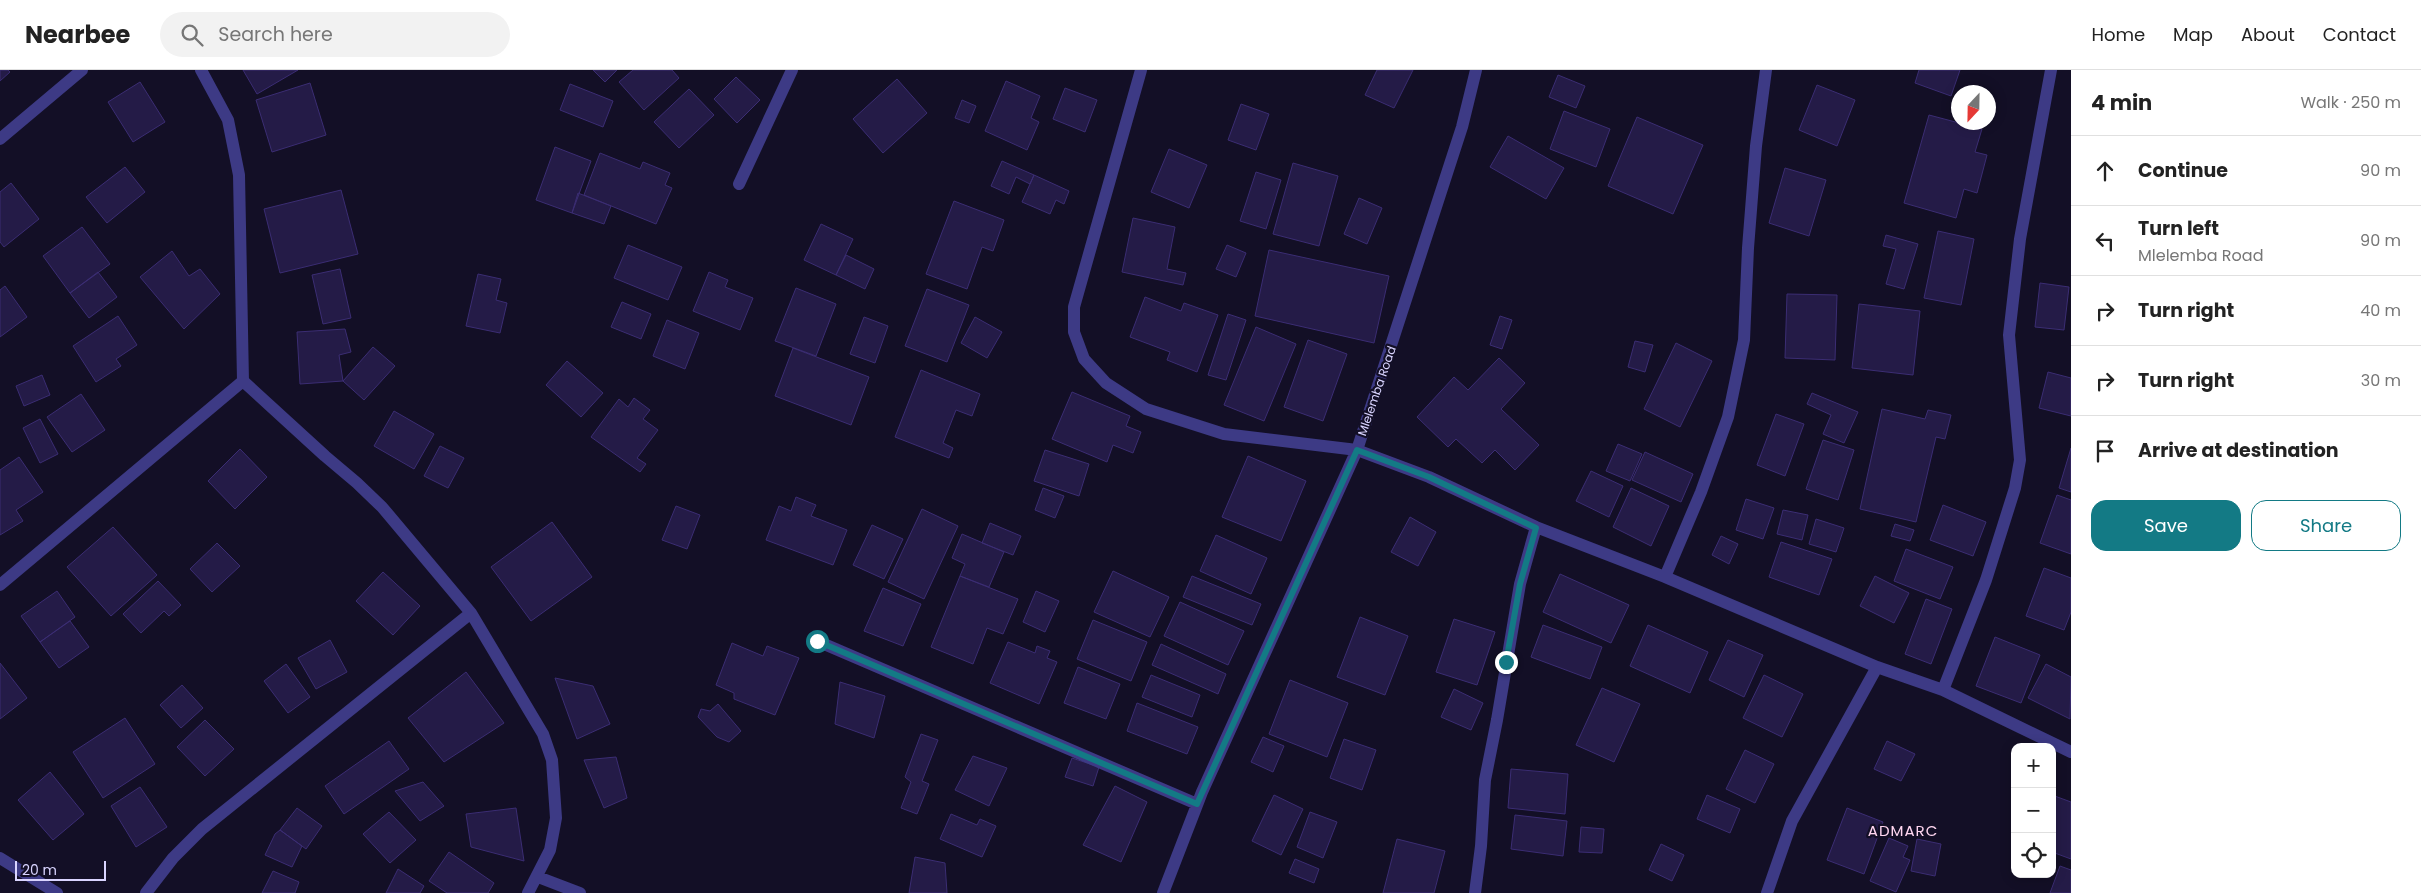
<!DOCTYPE html>
<html lang="en">
<head>
<meta charset="utf-8">
<style>
	:root { --surface:#fff; --page:#f2f2f2; --text:#222; --muted:#767676; --line:#e0e0e0; --accent:#137a85 }
	body { margin:0; font-family:Poppins,sans-serif; background:var(--page); color:var(--text) }
	.controls { position:absolute; right:15px; bottom:15px; display:grid; overflow:hidden; border-radius:10px; box-shadow:0 2px 12px #0003 }
	.controls button { width:45px; height:45px; display:grid; place-items:center; padding:0; border:0; border-bottom:1px solid var(--line); background:var(--surface); color:var(--text); font:25px sans-serif }
	.compass { position:absolute; left:1951px; top:15px; width:45px; height:45px; border-radius:50%; background:var(--surface); box-shadow:0 2px 12px #0003; rotate:202deg }
	.scale { position:absolute; left:15px; bottom:12px; width:91px; box-sizing:border-box; padding-left:5px; border:2px solid #d9d4ff; border-top:0; font-size:14px; line-height:18px; white-space:nowrap; color:#d9d4ff; -webkit-text-stroke:4px #130f26; paint-order:stroke }
	.stop { position:absolute; width:15px; height:15px; margin:-11px; border:4px solid #137a85; border-radius:50%; background:#fff }
	.stop.end { background:#137a85; border-color:#fff; box-shadow:0 1px 5px #0008 }
	.list { margin:0; padding:0; list-style:none }
	h2 { display:flex; justify-content:space-between; align-items:center; height:65px; margin:0; padding:0 20px; font-size:21px }
	h2 small { font-size:16px; font-weight:400; color:var(--muted) }
	.list li { display:grid; grid-template-columns:32px 1fr auto; gap:15px; align-items:center; box-sizing:border-box; height:70px; padding:0 20px; border-top:1px solid var(--line) }
	.list b { display:block; font-size:19px; white-space:nowrap }
	.list p { margin:0; font-size:16px; white-space:nowrap; color:var(--muted) }
	.list em { font-size:16px; font-style:normal; color:var(--muted) }
	.actions { display:flex; gap:10px; padding:15px 20px }
	.actions a { flex:1; padding:11px 0; border:1px solid var(--accent); border-radius:15px; text-align:center; font-size:18px; color:var(--accent) }
	.actions .main { background:var(--accent); color:#fff }
	.icon { flex:none; width:28px; height:28px; fill:none; stroke:currentColor; stroke-width:2; stroke-linecap:round; stroke-linejoin:round }
	.map { position:relative; flex:none; width:2071px; height:823px; overflow:hidden }
	header { display:flex; align-items:center; gap:30px; box-sizing:border-box; height:70px; padding:0 25px; background:var(--surface); border-bottom:1px solid var(--line) }
	header strong { font-size:24px }
	nav { display:flex; gap:28px; margin-inline-start:auto; font-size:18px }
	.search { width:350px; height:45px; background:var(--page); display:flex; align-items:center; gap:12px; box-sizing:border-box; padding:0 18px; border-radius:28px; color:var(--muted); font-size:19px }
	main { display:flex }
	aside { flex:1; background:var(--surface) }
	.map>svg:first-child { display:block }
</style>
</head>
<body>
<header>
<strong>Nearbee</strong>
<div class="search"><svg class="icon" aria-label="search" viewBox="0 0 24 24"><circle cx="10" cy="10" r="6"/><path d="M15 15l6 6"/></svg>Search here</div>
<nav><a>Home</a><a>Map</a><a>About</a><a>Contact</a></nav>
</header>
<main>
<div class="map">
<svg width="2071" height="823" viewBox="0 0 2071 823">
	<rect width="100%" height="100%" fill="#130f26"/>
	<!-- building -->
	<path fill="#241b47" stroke="#3b2d73" d="M 0,0 L 8,0 L 10,2 L 0,11 Z
		M 243,0 L 298,0 L 257,24 Z
		M 593,0 L 617,0 L 605,12 Z
		M 633,0 L 672,0 L 679,8 L 644,40 L 619,12 Z
		M 1377,0 L 1413,0 L 1394,38 L 1365,25 Z
		M 1919,0 L 1960,0 L 1951,26 L 1915,13 Z
		M 1558,5 L 1585,16 L 1576,38 L 1549,27 Z
		M 736,7 L 760,30 L 737,53 L 714,29 Z
		M 897,9 L 927,43 L 883,83 L 853,49 Z
		M 1006,11 L 1040,26 L 1031,48 L 1039,52 L 1027,80 L 985,61 Z
		M 140,12 L 165,52 L 133,72 L 108,32 Z
		M 310,13 L 326,65 L 272,82 L 256,30 Z
		M 570,14 L 613,31 L 603,57 L 560,40 Z
		M 1817,15 L 1855,30 L 1837,76 L 1799,60 Z
		M 1065,18 L 1097,30 L 1085,62 L 1053,49 Z
		M 689,19 L 714,45 L 679,78 L 654,52 Z
		M 962,30 L 976,36 L 969,53 L 955,48 Z
		M 1241,34 L 1269,44 L 1256,80 L 1228,70 Z
		M 1564,41 L 1610,59 L 1596,97 L 1550,79 Z
		M 1929,45 L 1982,59 L 1975,82 L 1987,85 L 1977,123 L 1964,119 L 1956,148 L 1904,133 Z
		M 1637,47 L 1703,75 L 1673,144 L 1608,116 Z
		M 1508,66 L 1564,98 L 1546,129 L 1490,97 Z
		M 555,77 L 591,91 L 572,143 L 536,130 Z
		M 1169,79 L 1207,95 L 1189,138 L 1151,122 Z
		M 600,83 L 640,99 L 643,92 L 670,103 L 665,115 L 672,118 L 656,154 L 584,125 Z
		M 1002,91 L 1034,105 L 1030,114 L 1016,107 L 1009,124 L 991,116 Z
		M 1293,93 L 1338,106 L 1319,176 L 1273,164 Z
		M 125,97 L 145,122 L 107,153 L 86,127 Z
		M 1785,98 L 1826,110 L 1809,166 L 1769,153 Z
		M 1256,102 L 1281,110 L 1266,159 L 1240,151 Z
		M 1034,105 L 1069,121 L 1064,134 L 1056,130 L 1050,144 L 1022,132 Z
		M 11,113 L 39,149 L 4,177 L 0,172 L 0,122 Z
		M 341,120 L 358,184 L 280,203 L 264,139 Z
		M 578,123 L 611,136 L 604,154 L 572,143 Z
		M 1359,128 L 1382,138 L 1367,174 L 1344,164 Z
		M 954,131 L 1004,150 L 993,181 L 982,177 L 967,219 L 926,204 Z
		M 1133,148 L 1175,157 L 1167,199 L 1186,203 L 1183,215 L 1122,202 Z
		M 821,154 L 853,169 L 836,205 L 804,190 Z
		M 82,157 L 110,194 L 70,223 L 43,186 Z
		M 1938,161 L 1974,169 L 1961,235 L 1924,228 Z
		M 1886,165 L 1918,174 L 1904,219 L 1886,214 L 1896,179 L 1883,176 Z
		M 628,175 L 682,197 L 668,230 L 614,208 Z
		M 1227,175 L 1246,183 L 1236,207 L 1216,199 Z
		M 1269,180 L 1389,206 L 1374,273 L 1255,246 Z
		M 172,181 L 189,206 L 200,199 L 220,224 L 184,259 L 140,207 Z
		M 846,185 L 874,199 L 865,219 L 836,205 Z
		M 340,199 L 351,248 L 323,254 L 312,205 Z
		M 98,202 L 117,227 L 89,248 L 70,223 Z
		M 709,202 L 728,210 L 725,217 L 753,228 L 740,260 L 693,241 Z
		M 478,204 L 501,209 L 496,230 L 507,233 L 500,263 L 466,256 Z
		M 2040,213 L 2069,217 L 2064,260 L 2035,257 Z
		M 5,216 L 27,247 L 0,267 L 0,220 Z
		M 796,218 L 836,234 L 816,286 L 775,271 Z
		M 927,219 L 969,235 L 947,292 L 905,276 Z
		M 1787,224 L 1837,225 L 1835,290 L 1785,288 Z
		M 1145,227 L 1181,241 L 1184,233 L 1218,245 L 1197,302 L 1167,290 L 1170,282 L 1130,267 Z
		M 622,232 L 651,244 L 641,269 L 611,257 Z
		M 1859,234 L 1920,241 L 1913,305 L 1852,298 Z
		M 1228,244 L 1246,250 L 1226,310 L 1208,305 Z
		M 118,246 L 137,275 L 116,289 L 121,296 L 96,312 L 73,276 Z
		M 1500,246 L 1512,250 L 1502,279 L 1490,275 Z
		M 864,247 L 888,256 L 875,293 L 850,284 Z
		M 975,247 L 1002,262 L 987,288 L 961,273 Z
		M 667,250 L 699,263 L 685,299 L 653,286 Z
		M 1256,257 L 1296,274 L 1264,351 L 1224,335 Z
		M 345,259 L 351,282 L 339,285 L 343,311 L 300,314 L 297,262 Z
		M 1308,270 L 1347,284 L 1323,351 L 1284,337 Z
		M 1635,271 L 1653,275 L 1645,302 L 1628,297 Z
		M 1676,273 L 1712,291 L 1680,357 L 1644,339 Z
		M 373,277 L 395,296 L 364,330 L 343,311 Z
		M 793,278 L 869,307 L 851,355 L 775,326 Z
		M 1499,288 L 1525,313 L 1501,339 L 1539,375 L 1515,400 L 1495,380 L 1482,393 L 1456,369 L 1448,377 L 1417,347 L 1454,307 L 1468,320 Z
		M 567,291 L 603,323 L 581,347 L 546,315 Z
		M 921,300 L 980,324 L 972,346 L 956,340 L 943,373 L 953,378 L 949,388 L 895,367 Z
		M 2048,302 L 2071,308 L 2071,346 L 2039,338 Z
		M 42,305 L 50,325 L 24,336 L 16,316 Z
		M 1072,322 L 1130,346 L 1126,356 L 1141,362 L 1133,383 L 1113,375 L 1107,392 L 1052,369 Z
		M 1812,323 L 1858,342 L 1844,373 L 1823,364 L 1831,345 L 1807,334 Z
		M 81,324 L 105,360 L 72,382 L 47,347 Z
		M 634,328 L 650,340 L 643,349 L 658,360 L 637,388 L 646,394 L 640,402 L 591,367 L 619,329 L 628,337 Z
		M 1882,339 L 1925,349 L 1928,340 L 1951,345 L 1945,369 L 1936,367 L 1916,452 L 1860,439 Z
		M 394,341 L 434,364 L 414,399 L 374,376 Z
		M 1776,344 L 1804,354 L 1785,406 L 1757,395 Z
		M 40,349 L 58,384 L 40,393 L 23,358 Z
		M 1823,370 L 1854,380 L 1838,430 L 1806,419 Z
		M 1618,374 L 1642,384 L 1630,411 L 1606,401 Z
		M 440,376 L 464,388 L 448,418 L 424,406 Z
		M 2071,378 L 2071,422 L 2059,418 Z
		M 240,379 L 267,407 L 235,439 L 208,411 Z
		M 1045,380 L 1089,394 L 1079,426 L 1034,411 Z
		M 1645,382 L 1693,404 L 1681,432 L 1632,410 Z
		M 1248,386 L 1306,411 L 1281,471 L 1222,447 Z
		M 19,387 L 43,422 L 16,440 L 23,451 L 0,465 L 0,400 Z
		M 1591,401 L 1623,416 L 1609,447 L 1576,431 Z
		M 1043,418 L 1064,426 L 1055,448 L 1035,440 Z
		M 1631,418 L 1669,436 L 1651,476 L 1613,457 Z
		M 2057,425 L 2071,430 L 2071,484 L 2040,473 Z
		M 796,427 L 816,435 L 811,446 L 847,460 L 833,495 L 766,470 L 779,436 L 791,441 Z
		M 1746,429 L 1774,438 L 1763,469 L 1736,460 Z
		M 1943,435 L 1986,452 L 1973,486 L 1930,470 Z
		M 676,436 L 700,445 L 687,479 L 662,470 Z
		M 922,439 L 958,456 L 924,529 L 888,512 Z
		M 1783,440 L 1808,445 L 1802,470 L 1777,464 Z
		M 1410,447 L 1436,462 L 1418,496 L 1391,482 Z
		M 1816,449 L 1844,458 L 1836,482 L 1809,474 Z
		M 552,452 L 592,507 L 531,551 L 491,497 Z
		M 990,453 L 1021,466 L 1013,485 L 982,473 Z
		M 1895,454 L 1914,460 L 1910,471 L 1891,466 Z
		M 872,455 L 903,469 L 884,509 L 853,495 Z
		M 113,457 L 157,505 L 111,546 L 67,497 Z
		M 962,464 L 1004,482 L 989,517 L 960,506 L 965,494 L 952,488 Z
		M 1216,465 L 1267,488 L 1251,524 L 1200,501 Z
		M 1721,466 L 1738,474 L 1729,494 L 1712,485 Z
		M 1781,472 L 1832,489 L 1819,525 L 1769,507 Z
		M 217,473 L 240,496 L 212,522 L 190,499 Z
		M 1906,479 L 1953,497 L 1940,529 L 1894,511 Z
		M 2044,498 L 2071,508 L 2071,542 L 2064,560 L 2026,546 Z
		M 1113,501 L 1169,527 L 1150,567 L 1094,542 Z
		M 383,502 L 420,536 L 393,565 L 356,531 Z
		M 1560,504 L 1629,535 L 1611,573 L 1543,542 Z
		M 960,506 L 1018,529 L 1003,564 L 987,558 L 973,594 L 931,577 Z
		M 1192,506 L 1261,534 L 1252,555 L 1183,527 Z
		M 1875,506 L 1909,523 L 1894,553 L 1860,536 Z
		M 158,511 L 181,535 L 169,546 L 164,541 L 141,563 L 123,544 Z
		M 883,518 L 921,534 L 903,576 L 864,561 Z
		M 57,521 L 75,547 L 40,572 L 21,546 Z
		M 1036,521 L 1059,531 L 1045,562 L 1023,552 Z
		M 1926,529 L 1952,539 L 1931,594 L 1905,584 Z
		M 1180,532 L 1244,561 L 1228,595 L 1164,566 Z
		M 1360,547 L 1408,566 L 1385,625 L 1337,607 Z
		M 1454,549 L 1495,562 L 1477,615 L 1436,602 Z
		M 1093,550 L 1147,572 L 1131,611 L 1077,589 Z
		M 70,551 L 89,577 L 59,598 L 40,572 Z
		M 1543,555 L 1602,577 L 1590,609 L 1531,587 Z
		M 1648,555 L 1708,582 L 1690,623 L 1630,596 Z
		M 1995,567 L 2040,585 L 2021,633 L 1976,616 Z
		M 330,570 L 347,602 L 316,619 L 298,588 Z
		M 1728,570 L 1763,585 L 1744,627 L 1709,610 Z
		M 1008,572 L 1035,583 L 1037,576 L 1050,581 L 1047,588 L 1057,592 L 1039,634 L 990,613 Z
		M 732,573 L 763,586 L 767,576 L 799,588 L 775,645 L 734,629 L 734,623 L 716,615 Z
		M 1161,574 L 1226,604 L 1218,624 L 1152,595 Z
		M 0,593 L 27,628 L 0,649 Z
		M 286,594 L 310,627 L 288,643 L 264,611 Z
		M 2046,594 L 2071,607 L 2070,649 L 2028,628 Z
		M 1078,597 L 1120,614 L 1106,649 L 1064,633 Z
		M 466,602 L 504,653 L 444,692 L 408,648 Z
		M 1151,605 L 1200,625 L 1192,647 L 1142,627 Z
		M 1764,605 L 1803,624 L 1782,667 L 1743,648 Z
		M 555,608 L 593,616 L 610,654 L 577,669 Z
		M 1290,610 L 1348,633 L 1327,687 L 1269,664 Z
		M 840,612 L 885,626 L 874,668 L 835,654 Z
		M 182,615 L 203,638 L 181,658 L 160,635 Z
		M 1602,618 L 1640,634 L 1614,692 L 1576,675 Z
		M 1454,619 L 1483,633 L 1471,660 L 1441,647 Z
		M 1137,633 L 1198,657 L 1187,684 L 1127,661 Z
		M 718,634 L 741,661 L 729,672 L 717,667 L 698,647 L 701,639 L 710,641 Z
		M 125,648 L 155,694 L 103,728 L 73,682 Z
		M 205,650 L 234,679 L 205,706 L 177,677 Z
		M 921,664 L 938,670 L 922,711 L 929,714 L 917,744 L 901,738 L 911,712 L 905,707 Z
		M 1263,667 L 1284,676 L 1273,702 L 1251,692 Z
		M 1344,669 L 1376,680 L 1362,720 L 1330,708 Z
		M 389,671 L 409,699 L 344,744 L 325,716 Z
		M 1887,671 L 1915,684 L 1901,711 L 1874,699 Z
		M 1745,680 L 1774,694 L 1755,733 L 1726,719 Z
		M 973,686 L 1007,698 L 989,736 L 955,720 Z
		M 616,687 L 627,728 L 604,738 L 584,690 Z
		M 1072,688 L 1099,697 L 1093,716 L 1065,707 Z
		M 1511,699 L 1568,704 L 1565,744 L 1508,738 Z
		M 50,702 L 84,744 L 53,770 L 18,730 Z
		M 423,712 L 444,736 L 420,751 L 395,721 Z
		M 1115,716 L 1147,732 L 1121,792 L 1083,775 Z
		M 140,717 L 167,757 L 136,777 L 111,736 Z
		M 1274,725 L 1303,739 L 1281,785 L 1252,771 Z
		M 1707,725 L 1740,739 L 1730,763 L 1697,749 Z
		M 2052,725 L 2071,732 L 2071,789 L 2052,782 Z
		M 297,738 L 322,756 L 306,779 L 280,760 Z
		M 516,738 L 524,791 L 471,777 L 466,744 Z
		M 1847,738 L 1883,752 L 1864,804 L 1827,790 Z
		M 389,742 L 416,770 L 390,793 L 363,764 Z
		M 1310,742 L 1337,752 L 1323,788 L 1297,777 Z
		M 951,744 L 977,755 L 980,749 L 996,756 L 982,787 L 940,769 Z
		M 1515,745 L 1567,751 L 1563,786 L 1511,779 Z
		M 1581,757 L 1604,759 L 1602,783 L 1579,782 Z
		M 280,760 L 302,776 L 292,797 L 265,785 L 275,764 Z
		M 1889,768 L 1908,776 L 1903,787 L 1910,790 L 1896,822 L 1870,811 Z
		M 1397,769 L 1445,781 L 1434,823 L 1383,823 Z
		M 1917,769 L 1941,774 L 1935,806 L 1911,801 Z
		M 1661,774 L 1684,785 L 1672,811 L 1649,800 Z
		M 449,782 L 494,813 L 488,823 L 447,823 L 429,811 Z
		M 915,787 L 945,793 L 947,823 L 909,823 Z
		M 1295,789 L 1319,799 L 1314,813 L 1289,803 Z
		M 2060,796 L 2071,800 L 2071,823 L 2050,823 Z
		M 398,799 L 424,816 L 420,823 L 386,823 Z
		M 273,801 L 299,812 L 295,823 L 262,823 Z"/>
	<g fill="none" stroke-linecap="round" stroke-linejoin="round">
		<!-- minor -->
		<path stroke="#3d3a85" stroke-width="12" d="M 201,0 L 228,50 L 239,105 L 243,311 L 325,386 L 357,413 L 382,437 L 471,543 L 543,664 L 552,690 L 556,748 L 550,780 L 528,823
			M 1141,0 L 1074,237 L 1074,262 L 1084,289 L 1106,313 L 1146,339 L 1224,364 L 1357,380 L 1429,407 L 1536,457 L 1665,507 L 1877,597 L 1943,620 L 2071,682
			M 0,69 L 82,0
			M 739,114 L 792,0
			M 1665,507 L 1701,422 L 1728,347 L 1744,270 L 1748,178 L 1756,76 L 1766,0
			M 0,515 L 243,311
			M 817,571 L 1197,734
			M 1943,620 L 1986,510 L 2015,418 L 2020,390 L 2009,265 L 2020,169 L 2051,0
			M 0,788 L 57,823
			M 538,807 L 580,823
			M 146,823 L 173,788 L 202,759 L 471,543
			M 1163,823 L 1202,722 L 1357,380 L 1462,57 L 1476,0
			M 1475,823 L 1481,776 L 1485,710 L 1497,650 L 1520,514 L 1536,457
			M 1767,823 L 1792,751 L 1877,597"/>
	</g>
	<g fill="none" stroke-linecap="round" stroke-linejoin="round">
		<!-- route -->
		<path stroke="#137a85" stroke-width="6" d="M 817,571 L 1197,734 L 1357,380 L 1429,407 L 1536,458 L 1520,514 L 1506,592"/>
	</g>
	<g text-anchor="middle" stroke-width="4.5" stroke-linejoin="round" paint-order="stroke">
		<!-- street labels -->
		<g font-size="12" fill="#d9d4ff" stroke="#130f26">
			<text transform="translate(1377 321) rotate(-71)" y="4">Mlelemba Road</text>
		</g>
		<!-- quarter labels -->
		<g font-size="15" letter-spacing="1" fill="#ffd6f0" stroke="#130f26">
			<text x="1903" y="766">ADMARC</text>
		</g>
	</g>
</svg>
<div class="controls">
<button>+</button>
<button>−</button>
<button><svg class="icon" aria-label="locate" viewBox="0 0 24 24"><circle cx="12" cy="12" r="6"/><path d="M12 2v4M12 18v4M2 12h4M18 12h4"/></svg></button>
</div>
<svg class="compass" viewBox="-18 -18 36 36"><path d="M0-13l5 13h-10z" fill="#e53935"/><path d="M0 13l5-13h-10z" fill="#767676"/></svg>
<div class="scale">20 m</div>
<div class="stop" style="left:817px;top:571px"></div>
<div class="stop end" style="left:1506px;top:592px"></div>
</div>
<aside>
<h2>4 min<small>Walk · 250 m</small></h2>
<ul class="list">
<li><svg class="icon" aria-label="ahead" viewBox="0 0 24 24"><path d="M12 20V5M6 11l6-6 6 6"/></svg><div><b>Continue</b></div><em>90 m</em></li>
<li><svg class="icon" aria-label="left" viewBox="0 0 24 24"><path d="M17 20v-9H6M10 6l-5 5 5 5"/></svg><div><b>Turn left</b><p>Mlelemba Road</p></div><em>90 m</em></li>
<li><svg class="icon" aria-label="right" viewBox="0 0 24 24"><path d="M7 20v-9h11M14 6l5 5-5 5"/></svg><div><b>Turn right</b></div><em>40 m</em></li>
<li><svg class="icon" aria-label="right" viewBox="0 0 24 24"><path d="M7 20v-9h11M14 6l5 5-5 5"/></svg><div><b>Turn right</b></div><em>30 m</em></li>
<li><svg class="icon" aria-label="arrive" viewBox="0 0 24 24"><path d="M6 21V4h12l-3 4 3 4H6"/></svg><div><b>Arrive at destination</b></div></li>
</ul>
<div class="actions"><a class="main">Save</a><a>Share</a></div>
</aside>
</main>
</body>
</html>
